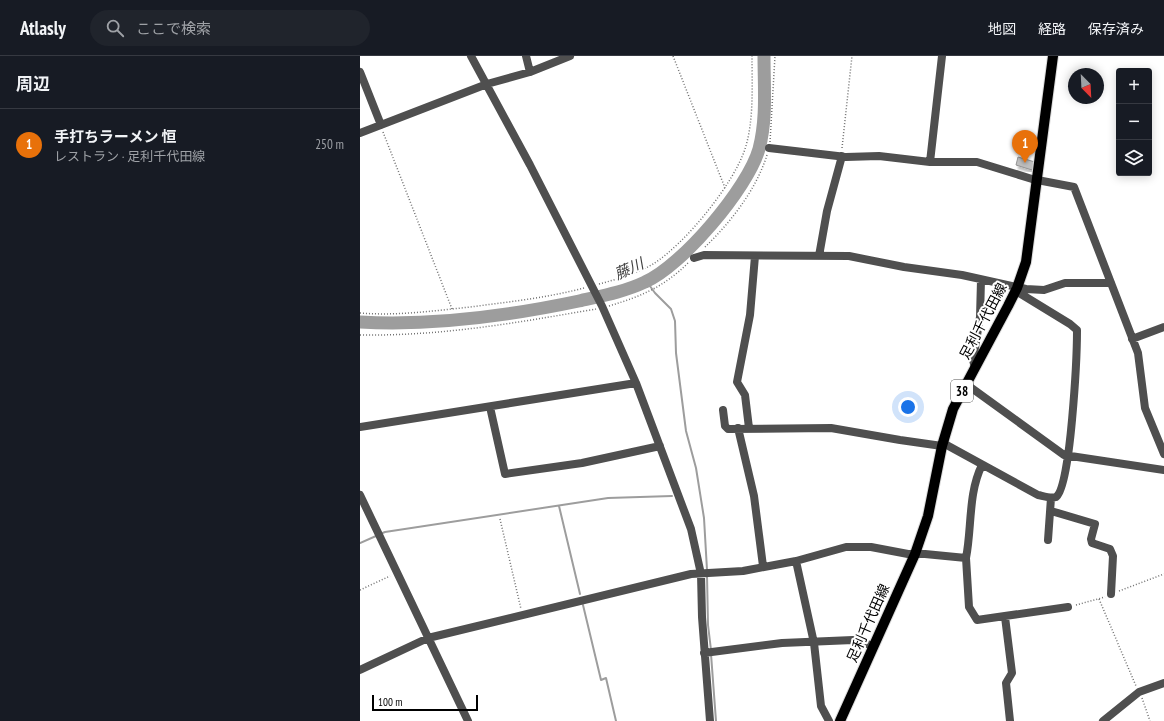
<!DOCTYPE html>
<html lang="ja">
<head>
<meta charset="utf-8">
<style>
	:root { --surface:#171b24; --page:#20242c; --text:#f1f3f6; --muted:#9ea1a6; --line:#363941; --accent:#8c9099 }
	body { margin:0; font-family:"PT Sans Narrow","Noto Sans JP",sans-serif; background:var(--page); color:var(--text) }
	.controls { position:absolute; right:12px; top:12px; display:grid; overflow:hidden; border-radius:4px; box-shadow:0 2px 10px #0003 }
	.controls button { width:36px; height:36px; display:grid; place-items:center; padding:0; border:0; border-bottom:1px solid var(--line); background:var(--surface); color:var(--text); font:20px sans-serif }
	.compass { position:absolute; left:708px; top:12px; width:36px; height:36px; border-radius:50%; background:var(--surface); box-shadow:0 2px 10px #0003; rotate:156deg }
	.scale { position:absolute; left:12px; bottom:10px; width:106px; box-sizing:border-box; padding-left:4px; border:2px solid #000; border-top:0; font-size:11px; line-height:14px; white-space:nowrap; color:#000; -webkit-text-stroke:3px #fff; paint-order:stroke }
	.you { position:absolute; left:548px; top:351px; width:14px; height:14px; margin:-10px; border:3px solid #fff; border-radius:50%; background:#1a73e8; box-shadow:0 0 0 6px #1a73e833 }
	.badge { display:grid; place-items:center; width:26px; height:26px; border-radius:50%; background:var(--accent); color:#fff; font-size:13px; font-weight:700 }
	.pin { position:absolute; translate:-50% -33px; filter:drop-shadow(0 1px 2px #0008) }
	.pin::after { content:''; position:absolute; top:21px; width:14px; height:12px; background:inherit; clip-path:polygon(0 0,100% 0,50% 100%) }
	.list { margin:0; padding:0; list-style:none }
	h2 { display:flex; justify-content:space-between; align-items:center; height:52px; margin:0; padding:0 16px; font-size:17px }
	h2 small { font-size:13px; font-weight:400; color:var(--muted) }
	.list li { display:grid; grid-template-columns:26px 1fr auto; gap:12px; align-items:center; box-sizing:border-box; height:72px; padding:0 16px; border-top:1px solid var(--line) }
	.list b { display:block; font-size:15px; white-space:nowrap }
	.list p { margin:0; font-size:13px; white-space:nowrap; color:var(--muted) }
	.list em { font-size:13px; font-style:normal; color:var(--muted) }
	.icon { flex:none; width:22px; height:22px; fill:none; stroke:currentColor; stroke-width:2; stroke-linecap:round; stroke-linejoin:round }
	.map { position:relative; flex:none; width:804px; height:665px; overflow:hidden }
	header { display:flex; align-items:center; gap:24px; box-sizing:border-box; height:56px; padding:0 20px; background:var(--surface); border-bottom:1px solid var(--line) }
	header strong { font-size:19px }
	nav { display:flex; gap:22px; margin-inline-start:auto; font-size:14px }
	.search { width:280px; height:36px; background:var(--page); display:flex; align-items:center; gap:10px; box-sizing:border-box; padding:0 14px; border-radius:22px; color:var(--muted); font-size:15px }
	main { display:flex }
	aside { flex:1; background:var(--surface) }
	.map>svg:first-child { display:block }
</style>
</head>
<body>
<header>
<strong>Atlasly</strong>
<div class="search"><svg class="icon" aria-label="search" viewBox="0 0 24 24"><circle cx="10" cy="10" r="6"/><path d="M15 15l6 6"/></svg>ここで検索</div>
<nav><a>地図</a><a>経路</a><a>保存済み</a></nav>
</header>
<main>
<aside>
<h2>周辺<small></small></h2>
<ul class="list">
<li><span class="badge" style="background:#e8710a">1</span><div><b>手打ちラーメン 恒</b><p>レストラン · 足利千代田線</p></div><em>250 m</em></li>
</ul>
</aside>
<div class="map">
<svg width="804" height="665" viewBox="0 0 804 665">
	<defs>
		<filter id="shadow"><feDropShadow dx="2" dy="3.5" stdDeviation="1" flood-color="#0004"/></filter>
	</defs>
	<rect width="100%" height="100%" fill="#fff"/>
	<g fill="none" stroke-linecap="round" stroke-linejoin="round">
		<!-- stream -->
		<path stroke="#9d9d9d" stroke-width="2" d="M 287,226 L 295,237 L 311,253 L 315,265 L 316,297 L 326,375 L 336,412 L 344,462 L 347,514
			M 199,450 L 220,538
			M 20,478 L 25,476 L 248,442 L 312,440
			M 0,487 L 16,480
			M 347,519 L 348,569 L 351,594
			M 223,549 L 241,624 L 246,622 L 256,665
			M 351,598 L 356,665"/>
		<!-- river -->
		<path stroke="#9d9d9d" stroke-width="13" d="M 0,266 C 72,270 148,260 219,245 C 241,240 264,236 285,226 C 322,210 388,132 399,93 C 407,63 404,31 404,0"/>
	</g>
	<!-- building -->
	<path fill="#bfbfbf" stroke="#939393" filter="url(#shadow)" d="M 658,101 L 675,106 L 672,114 L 656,109 Z"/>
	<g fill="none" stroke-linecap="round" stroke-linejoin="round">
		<!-- major casing -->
		<g stroke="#dbdbdb" stroke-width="12">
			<path id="major" d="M 480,665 L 555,498 L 568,460 L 582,390 L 593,353 L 648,250 L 657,232 L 666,206 L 693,0"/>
		</g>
		<!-- path -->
		<path stroke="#717171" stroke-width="1.5" stroke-dasharray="1 2" stroke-linecap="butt" d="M 313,0 L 365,132
			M 23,76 L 92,253
			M 410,86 L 415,0
			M 482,92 L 492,0
			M 345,191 C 371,166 396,134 407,99
			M 239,228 C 258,223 276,218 293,208 C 325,188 373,129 385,93 C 394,65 392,30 392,0
			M 249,250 C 282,240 304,231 329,206
			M 0,257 C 36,260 73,255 110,251 C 148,246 186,242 224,232
			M 0,279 C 83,280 155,267 236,253
			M 140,463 L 161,553
			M 0,534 L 30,520
			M 759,535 L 804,518
			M 739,543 L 776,630
			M 716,549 L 745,541
			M 782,642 L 790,665"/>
		<!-- minor -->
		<path stroke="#4f4f4f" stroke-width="8" d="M 111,0 L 170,109 L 242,250 L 276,327 L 331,473 L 341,518 L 342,561 L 350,665
			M 166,0 L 170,16
			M 0,16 L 21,69
			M 0,77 L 127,28 L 170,16 L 210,0
			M 409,92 L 486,101 L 519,100 L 570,106 L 617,106 L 672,123 L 714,131 L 778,297 L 785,352 L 804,398
			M 570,106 L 582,0
			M 459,200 L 467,155 L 482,100
			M 334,202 L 344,199 L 489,200 L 544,211 L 602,219 L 666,233 L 684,234 L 705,227 L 751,227
			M 772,283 L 804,271
			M 615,312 L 613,304 L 620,261 L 621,224
			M 606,328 L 704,399 L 804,414
			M 130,351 L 145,418 L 222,407 L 300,390
			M 363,354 L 365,370 L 368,373 L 471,372 L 540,384 L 582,390
			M 0,371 L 276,327
			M 378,372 L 394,440 L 403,510
			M 389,372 L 385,339 L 377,326 L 390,259 L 395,200
			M 583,387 L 678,439 C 683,440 691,443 696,441 C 711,432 717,297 717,274 L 710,268 L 656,235
			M 0,439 L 108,665
			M 691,455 L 735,468 L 731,483 L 732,487 L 750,493 L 753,500 L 751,538
			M 688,484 L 691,442
			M 606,502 C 612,472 608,437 622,409
			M 436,505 L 454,587 L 461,650 L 469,665
			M 645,561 L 652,617 L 646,627 L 650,665
			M 344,597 L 422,587 L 493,584 L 514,590
			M 0,614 L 68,582 L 331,518 L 383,515 L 436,505 L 486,491 L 511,491 L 548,498 L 565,498 L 606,502 L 609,551 L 617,564 L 708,551
			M 743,665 L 779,636 L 804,627"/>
		<!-- major -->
		<use href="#major" stroke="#000" stroke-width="10"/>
	</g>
	<g text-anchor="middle" stroke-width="4" stroke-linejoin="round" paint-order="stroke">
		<!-- shield labels -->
		<rect fill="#fff" stroke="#4c4c4c" stroke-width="1" x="591" y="324" width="22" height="22" rx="3"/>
		<g font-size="13" font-weight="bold" fill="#000">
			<text x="602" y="340">38</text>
		</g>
		<!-- street labels -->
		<g font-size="14" fill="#000" stroke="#fff">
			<text transform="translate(623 265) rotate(-62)" y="5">足利千代田線</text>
			<text transform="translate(508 567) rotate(-66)" y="5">足利千代田線</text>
		</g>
		<!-- water labels -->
		<g font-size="15" font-style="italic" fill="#3e3e3e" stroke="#fff">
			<text transform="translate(269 213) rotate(-24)" y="5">藤川</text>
		</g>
	</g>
</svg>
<div class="controls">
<button>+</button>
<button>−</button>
<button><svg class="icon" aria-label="layers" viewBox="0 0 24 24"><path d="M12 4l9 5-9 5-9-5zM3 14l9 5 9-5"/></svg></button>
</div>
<svg class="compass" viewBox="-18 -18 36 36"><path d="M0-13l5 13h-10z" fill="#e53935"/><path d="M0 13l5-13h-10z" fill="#9ea1a6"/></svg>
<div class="scale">100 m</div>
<div class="you"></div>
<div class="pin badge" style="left:665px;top:107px;background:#e8710a">1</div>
</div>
</main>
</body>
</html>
